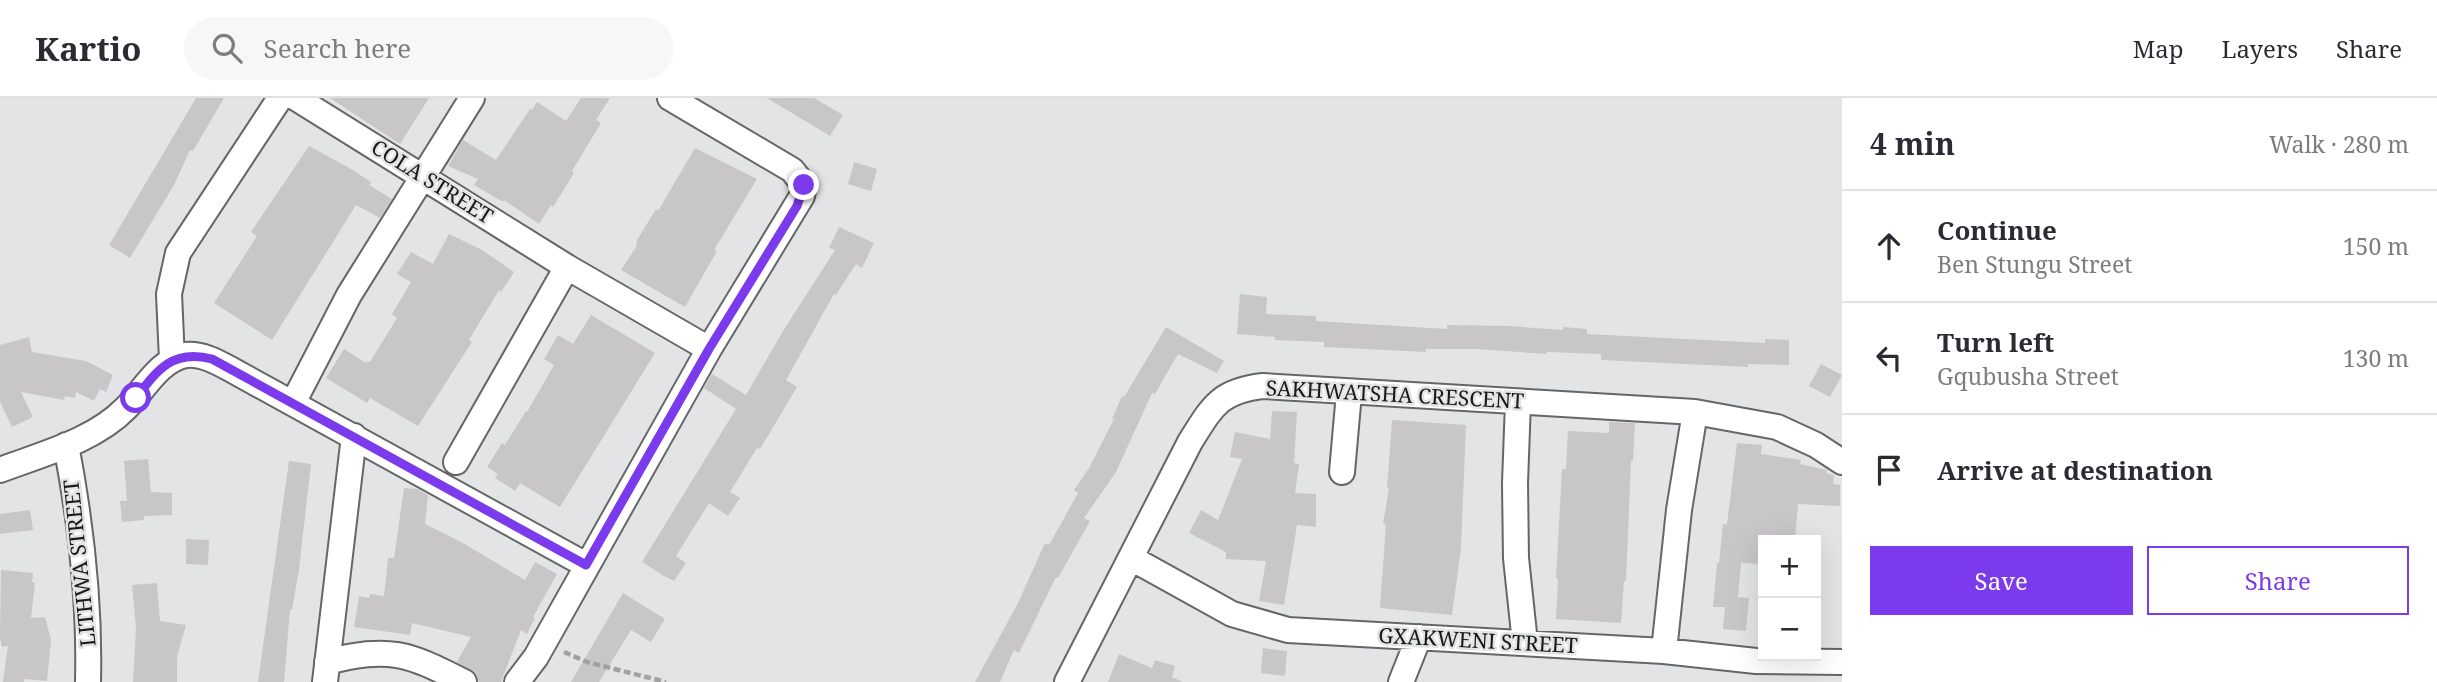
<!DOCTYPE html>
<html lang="en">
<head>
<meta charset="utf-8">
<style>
	:root { --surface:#fff; --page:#f7f7f7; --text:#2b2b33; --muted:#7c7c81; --line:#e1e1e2; --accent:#7c3aed }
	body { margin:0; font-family:"Noto Serif",serif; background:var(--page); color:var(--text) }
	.controls { position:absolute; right:21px; bottom:21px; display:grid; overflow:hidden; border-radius:0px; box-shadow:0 7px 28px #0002 }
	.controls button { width:63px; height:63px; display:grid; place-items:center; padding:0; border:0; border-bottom:2px solid var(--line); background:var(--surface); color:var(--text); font:35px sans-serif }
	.stop { position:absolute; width:21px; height:21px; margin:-16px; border:5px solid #7c3aed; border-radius:50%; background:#fff }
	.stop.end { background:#7c3aed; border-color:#fff; box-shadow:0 2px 7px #0008 }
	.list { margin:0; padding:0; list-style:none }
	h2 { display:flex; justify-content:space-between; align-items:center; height:91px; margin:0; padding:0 28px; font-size:30px }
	h2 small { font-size:23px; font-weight:400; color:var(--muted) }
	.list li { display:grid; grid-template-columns:46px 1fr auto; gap:21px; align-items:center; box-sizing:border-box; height:112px; padding:0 28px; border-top:2px solid var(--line) }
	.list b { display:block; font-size:26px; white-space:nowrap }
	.list p { margin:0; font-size:23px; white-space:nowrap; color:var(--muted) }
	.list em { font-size:23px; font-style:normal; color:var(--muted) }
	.actions { display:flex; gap:14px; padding:21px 28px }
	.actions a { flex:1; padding:16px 0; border:2px solid var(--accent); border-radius:0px; text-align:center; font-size:24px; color:var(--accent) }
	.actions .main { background:var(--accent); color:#fff }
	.icon { flex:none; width:38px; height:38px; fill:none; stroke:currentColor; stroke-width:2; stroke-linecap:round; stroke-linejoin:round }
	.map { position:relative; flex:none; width:1842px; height:584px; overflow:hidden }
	header { display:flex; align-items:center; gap:42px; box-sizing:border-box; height:98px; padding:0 35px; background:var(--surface); border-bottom:2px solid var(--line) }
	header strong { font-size:33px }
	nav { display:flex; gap:38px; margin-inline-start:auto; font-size:24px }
	.search { width:490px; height:63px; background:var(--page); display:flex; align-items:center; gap:18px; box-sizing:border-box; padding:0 24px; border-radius:38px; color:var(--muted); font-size:26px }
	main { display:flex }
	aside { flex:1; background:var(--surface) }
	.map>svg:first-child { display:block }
</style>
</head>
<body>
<header>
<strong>Kartio</strong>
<div class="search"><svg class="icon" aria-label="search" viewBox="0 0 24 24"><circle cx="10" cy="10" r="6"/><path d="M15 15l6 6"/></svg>Search here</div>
<nav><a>Map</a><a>Layers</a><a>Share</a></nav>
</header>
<main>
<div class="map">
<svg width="1842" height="584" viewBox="0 0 1842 584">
	<rect width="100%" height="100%" fill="#e3e4e6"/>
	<!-- building -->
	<path fill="#c8c6c8" d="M 196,0 L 224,0 L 193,53 L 190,52 L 174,87 L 130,160 L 109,147 Z
		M 330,0 L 429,0 L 400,46 Z
		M 581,0 L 610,0 L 596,22 L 601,25 L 572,73 L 574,75 L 553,109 L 551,107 L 539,126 L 504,102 L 503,104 L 474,87 L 478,81 L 448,68 L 463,42 L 496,62 L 530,11 L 532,12 L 537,4 L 566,23 Z
		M 767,0 L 814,0 L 843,17 L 830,38 Z
		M 309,48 L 351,71 L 371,84 L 369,87 L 392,101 L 380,120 L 356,107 L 272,242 L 214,205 L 257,138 L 251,134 Z
		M 695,50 L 757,81 L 714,152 L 717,153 L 685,209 L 621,172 L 636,149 L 637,142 L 656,111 L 658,113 Z
		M 854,64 L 877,71 L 871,93 L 848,86 Z
		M 839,129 L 874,145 L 862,170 L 856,166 L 836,197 L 834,196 L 786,282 L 797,289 L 760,351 L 757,350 L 730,394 L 740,400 L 728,418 L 709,405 L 676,458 L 686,465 L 674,483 L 664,478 L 642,464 L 736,311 L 704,290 L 712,276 L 746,297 L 783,233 L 835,152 L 829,150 Z
		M 449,136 L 482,152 L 514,174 L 501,194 L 499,192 L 469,242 L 472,244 L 418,328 L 370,300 L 367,305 L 326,280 L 344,251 L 366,265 L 367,263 L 370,264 L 397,220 L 392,216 L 411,184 L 397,176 L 411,154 L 433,166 Z
		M 1240,196 L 1267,199 L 1266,216 L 1316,218 L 1316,223 L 1447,231 L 1447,227 L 1508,228 L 1563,232 L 1563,229 L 1587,231 L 1587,236 L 1765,245 L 1765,241 L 1789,242 L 1789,267 L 1748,266 L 1748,269 L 1601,262 L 1601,256 L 1547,254 L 1546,256 L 1476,251 L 1426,251 L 1426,254 L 1324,249 L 1324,244 L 1275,242 L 1275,239 L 1237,236 Z
		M 591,217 L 655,255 L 560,409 L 520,385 L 515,393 L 495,380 L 498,376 L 487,369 L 502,345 L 505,347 L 526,313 L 527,314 L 554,267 L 544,261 L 558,237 L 573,246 Z
		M 1166,229 L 1224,263 L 1217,275 L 1178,256 L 1155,296 L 1152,295 L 1116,374 L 1084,420 L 1090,423 L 1058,480 L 1056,479 L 1019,555 L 1014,552 L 1000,584 L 975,584 L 1018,505 L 1045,445 L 1049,447 L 1078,395 L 1074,392 L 1089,370 L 1114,321 L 1112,321 L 1122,298 L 1124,299 Z
		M 29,239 L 32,254 L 86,263 L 113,277 L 106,294 L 100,291 L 94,303 L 76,294 L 75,300 L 65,298 L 64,302 L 21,294 L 33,319 L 12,329 L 0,304 L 0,247 Z
		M 1821,266 L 1842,277 L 1830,299 L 1809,288 Z
		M 1272,313 L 1297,314 L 1294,365 L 1299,366 L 1295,395 L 1316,396 L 1316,429 L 1297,427 L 1284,507 L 1259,503 L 1266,463 L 1226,461 L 1226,454 L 1189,435 L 1201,412 L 1218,422 L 1242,361 L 1230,359 L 1235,334 L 1270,341 Z
		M 1392,322 L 1466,327 L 1461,450 L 1452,517 L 1380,510 L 1386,427 L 1383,426 L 1389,390 L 1387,390 Z
		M 1609,324 L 1635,325 L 1633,363 L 1631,363 L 1626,483 L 1624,483 L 1621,525 L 1556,521 L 1558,481 L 1556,480 L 1562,371 L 1566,371 L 1568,333 L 1609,335 Z
		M 1737,345 L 1762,347 L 1761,356 L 1801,362 L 1800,366 L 1827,372 L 1826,375 L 1834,377 L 1833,386 L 1840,387 L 1840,408 L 1798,406 L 1795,441 L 1772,440 L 1771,442 L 1760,442 L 1760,466 L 1741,465 L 1738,499 L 1749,500 L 1746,533 L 1723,531 L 1725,509 L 1713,509 L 1717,465 L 1719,465 L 1723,426 L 1727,426 Z
		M 148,361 L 151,394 L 172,395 L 172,417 L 144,418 L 144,422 L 122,424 L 120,403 L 127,403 L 124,363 Z
		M 289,363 L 311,366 L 299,471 L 292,512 L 290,511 L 284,584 L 258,584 Z
		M 404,390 L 417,391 L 428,397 L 425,426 L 461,444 L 525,482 L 535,464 L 557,476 L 533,519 L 535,520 L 527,536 L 521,532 L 501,584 L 479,584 L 476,575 L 457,564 L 471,539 L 412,525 L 410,537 L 354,529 L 359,498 L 369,500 L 370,496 L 384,498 L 388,460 L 394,460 Z
		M 30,412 L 33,432 L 0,436 L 0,416 Z
		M 186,441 L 209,442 L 208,467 L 186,466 Z
		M 1,472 L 33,475 L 32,484 L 35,485 L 31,520 L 45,519 L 51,542 L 47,583 L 24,581 L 24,584 L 3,584 L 8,548 L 2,549 L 0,539 Z
		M 157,485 L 160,523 L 186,527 L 177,559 L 177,584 L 133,584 L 136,530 L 132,487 Z
		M 623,495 L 665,521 L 651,544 L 631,532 L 599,584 L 571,584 Z
		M 1263,550 L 1287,553 L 1285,578 L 1261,575 Z
		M 1119,556 L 1152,570 L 1155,562 L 1175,568 L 1172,579 L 1183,584 L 1108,584 Z"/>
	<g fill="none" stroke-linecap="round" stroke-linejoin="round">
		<!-- minor casing -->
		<g stroke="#656667" stroke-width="28">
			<path id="minor" d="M 296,0 L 567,169 L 709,251
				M 172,262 L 169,196 L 178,155 L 280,0
				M 1518,304 L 1515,385 L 1516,460 L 1525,545
				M 293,305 L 349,197 L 472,0
				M 66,347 C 81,425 90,504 88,584
				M 456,364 L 567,169
				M 0,372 C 42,356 94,343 126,310 C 144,292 159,262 186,257 C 202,255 219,265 232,272 L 586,467
				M 1342,374 L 1349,295
				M 1131,460 L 1232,516 L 1288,532 L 1664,553 L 1756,563 L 1842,564
				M 1664,553 L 1679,412 L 1695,314
				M 327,564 C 390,548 407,555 464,584
				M 325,584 L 354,338
				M 517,584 L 536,559 L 709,251 L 802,98 L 804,87 L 792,72 L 670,0
				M 1067,584 L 1190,344 C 1212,309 1219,293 1263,288 L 1695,314 L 1777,329 L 1816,347 L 1842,364
				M 1401,584 L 1419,539"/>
		</g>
		<!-- path -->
		<path stroke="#a0a1a2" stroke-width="4.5" stroke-dasharray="7 3.5" stroke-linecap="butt" d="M 564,554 L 587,564 L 666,584"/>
		<!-- minor -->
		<use href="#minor" stroke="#fff" stroke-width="24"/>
	</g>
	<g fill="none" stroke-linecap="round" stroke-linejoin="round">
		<!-- route -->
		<path stroke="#7c3aed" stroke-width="9" d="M 136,300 C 158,271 173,251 212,261 L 586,467 L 709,251 L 797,108 L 804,87"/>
	</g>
	<g text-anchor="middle" stroke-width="5" stroke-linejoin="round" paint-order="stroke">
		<!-- street labels -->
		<g font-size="21" fill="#181919" stroke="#e3e4e6">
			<text transform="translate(432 84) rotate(32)" y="7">COLA STREET</text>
			<text transform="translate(1395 297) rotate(3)" y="7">SAKHWATSHA CRESCENT</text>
			<text transform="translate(80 465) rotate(-96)" y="7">LITHWA STREET</text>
			<text transform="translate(1478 543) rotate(3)" y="7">GXAKWENI STREET</text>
		</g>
	</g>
</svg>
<div class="controls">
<button>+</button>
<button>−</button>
</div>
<div class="stop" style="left:136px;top:300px"></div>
<div class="stop end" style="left:804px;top:87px"></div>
</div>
<aside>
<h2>4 min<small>Walk · 280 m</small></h2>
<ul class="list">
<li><svg class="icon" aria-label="ahead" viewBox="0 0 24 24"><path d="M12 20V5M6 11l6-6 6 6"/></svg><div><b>Continue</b><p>Ben Stungu Street</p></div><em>150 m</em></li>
<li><svg class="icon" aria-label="left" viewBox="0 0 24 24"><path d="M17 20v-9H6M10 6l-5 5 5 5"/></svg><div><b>Turn left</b><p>Gqubusha Street</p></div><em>130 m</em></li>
<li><svg class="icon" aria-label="arrive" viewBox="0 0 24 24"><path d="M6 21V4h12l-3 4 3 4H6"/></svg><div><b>Arrive at destination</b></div></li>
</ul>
<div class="actions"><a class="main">Save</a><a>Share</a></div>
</aside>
</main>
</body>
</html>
